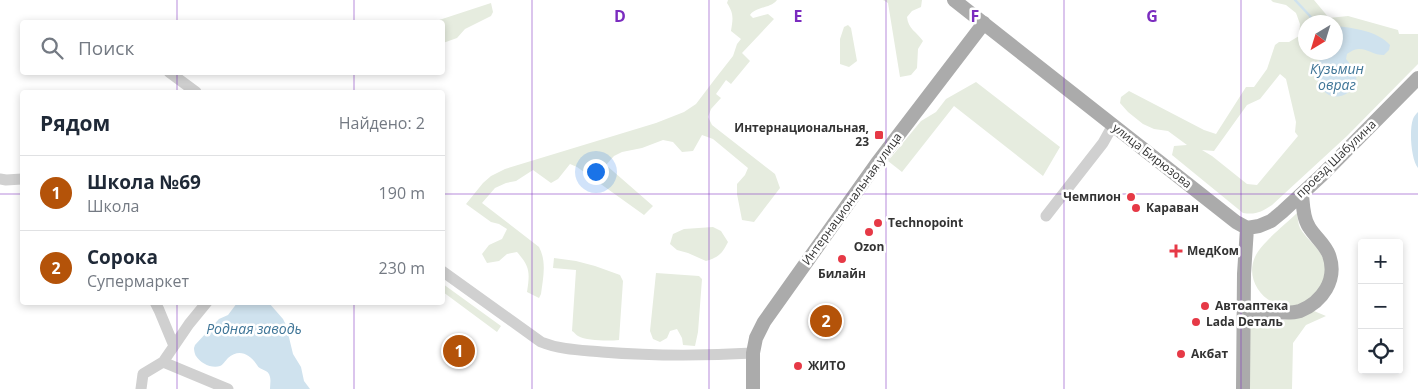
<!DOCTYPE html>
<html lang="ru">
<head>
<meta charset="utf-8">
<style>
	:root { --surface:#fff; --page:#f6f6f7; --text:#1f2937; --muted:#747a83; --line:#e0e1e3; --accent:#b45309 }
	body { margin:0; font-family:"Open Sans",sans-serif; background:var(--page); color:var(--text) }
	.controls { position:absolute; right:15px; bottom:15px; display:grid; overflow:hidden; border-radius:5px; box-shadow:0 2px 8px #0003 }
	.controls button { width:45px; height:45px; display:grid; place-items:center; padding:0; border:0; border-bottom:1px solid var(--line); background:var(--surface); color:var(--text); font:25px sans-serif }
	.compass { position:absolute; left:1298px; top:15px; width:45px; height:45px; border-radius:50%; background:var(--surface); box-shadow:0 2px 8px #0003; rotate:218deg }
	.you { position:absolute; left:595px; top:171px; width:18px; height:18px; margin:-12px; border:4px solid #fff; border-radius:50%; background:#1a73e8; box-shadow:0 0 0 8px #1a73e833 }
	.badge { display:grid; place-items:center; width:32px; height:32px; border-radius:50%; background:var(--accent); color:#fff; font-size:16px; font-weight:700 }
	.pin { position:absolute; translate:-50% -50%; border:2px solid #fff; box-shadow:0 1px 5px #0006 }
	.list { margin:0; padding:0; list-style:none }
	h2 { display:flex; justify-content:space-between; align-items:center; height:65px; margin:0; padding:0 20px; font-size:21px }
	h2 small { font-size:16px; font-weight:400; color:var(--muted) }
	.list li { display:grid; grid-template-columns:32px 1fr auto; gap:15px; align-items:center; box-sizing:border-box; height:75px; padding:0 20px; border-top:1px solid var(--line) }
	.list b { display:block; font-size:19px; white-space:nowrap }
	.list p { margin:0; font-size:16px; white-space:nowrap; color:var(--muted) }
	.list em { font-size:16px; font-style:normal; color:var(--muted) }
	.icon { flex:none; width:28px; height:28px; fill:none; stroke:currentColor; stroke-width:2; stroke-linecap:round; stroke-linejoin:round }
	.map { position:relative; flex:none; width:1418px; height:389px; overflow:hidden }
	.search { position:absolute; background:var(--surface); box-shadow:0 2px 8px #0003; left:20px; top:20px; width:425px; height:55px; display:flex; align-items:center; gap:12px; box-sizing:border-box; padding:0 18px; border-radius:5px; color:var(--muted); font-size:19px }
	.panel { position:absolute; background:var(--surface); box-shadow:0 2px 8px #0003; left:20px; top:90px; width:425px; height:215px; border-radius:5px }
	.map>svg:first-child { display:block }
</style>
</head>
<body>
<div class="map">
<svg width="1418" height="389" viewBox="0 0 1418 389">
	<rect width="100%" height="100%" fill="#fff"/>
	<!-- green -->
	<path fill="#e6ecdf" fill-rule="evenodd" d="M 728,0 L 777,0 C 770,9 756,6 750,15 L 753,18 L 768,14 L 774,19 L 742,53 L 750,61 L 731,84 L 726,80 L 716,94 L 721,98 L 711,109 L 708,117 L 712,125 L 775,174 L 780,188 L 754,222 L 742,220 L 737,194 L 737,184 L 745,175 L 748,168 L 713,139 L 702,135 L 693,151 L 682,152 L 673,142 L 663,140 L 642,148 L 622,152 L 614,156 L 606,165 L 653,206 L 644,215 L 577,167 L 570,164 L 558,179 L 551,183 L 533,170 L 516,181 L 506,183 L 495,188 L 482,203 L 539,247 C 547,262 543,278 541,294 L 539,298 L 527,292 C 530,272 530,267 517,252 L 507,254 L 499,261 L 487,263 L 482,254 L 489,245 L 502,239 L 507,229 L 499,224 L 491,222 L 466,204 L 483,183 L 491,176 L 505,169 L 656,123 L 684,112 L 696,104 L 715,79 L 733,56 L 737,44 L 741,39 L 731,31 C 733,18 734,14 727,3 Z
		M 883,0 L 922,0 L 921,7 L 912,11 L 907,17 C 908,29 917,32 923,41 L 918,49 L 917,68 L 911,75 L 900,77 L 888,3 Z
		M 1271,0 L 1314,0 L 1329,18 L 1348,16 L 1398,30 L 1399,34 L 1418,34 L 1418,64 L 1347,136 L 1272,205 C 1261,212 1256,215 1243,213 L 1172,155 L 1174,146 L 1187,145 L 1168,131 L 1154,129 L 1143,124 L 1128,112 L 1120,103 L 1121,97 L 1129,91 L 1204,130 L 1216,134 L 1246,87 L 1254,87 L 1267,69 L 1275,45 L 1279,42 L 1289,42 L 1299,36 L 1300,24 L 1296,13 L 1286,5 L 1273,2 ZM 1306,22 L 1336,22 L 1336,52 L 1306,52 ZM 1280,74 L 1286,79 L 1296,122 L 1295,132 L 1298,136 L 1257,185 L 1247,184 L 1212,156 L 1202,150 L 1214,151 L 1247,105 L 1260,99 Z
		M 491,3 L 493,12 L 491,16 L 465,29 L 457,38 L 443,43 L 442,22 L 433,22 Z
		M 848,25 L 851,28 L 857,61 L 849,67 L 840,64 L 840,39 L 844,27 Z
		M 976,82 L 1060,147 L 1043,176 L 954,106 L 902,172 L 888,161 L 921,121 L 936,112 L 946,99 Z
		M 1297,213 C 1298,218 1298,224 1300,228 C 1310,245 1329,252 1325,277 C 1323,285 1319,290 1313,295 C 1310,298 1307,301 1304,303 C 1299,306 1292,307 1286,306 C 1262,304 1245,279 1255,257 C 1261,243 1286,224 1297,213 Z
		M 713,227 L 721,231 L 728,242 C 722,254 719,257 706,261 L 688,253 L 677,250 L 670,244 L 673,234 L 684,229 Z
		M 554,258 L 576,261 L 595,266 L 620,275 L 623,281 L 619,340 C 609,341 587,341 578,336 C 576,335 574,332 572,331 L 576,270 L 553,268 Z
		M 656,273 L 699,276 L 702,279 L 698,332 L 695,346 L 683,345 L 682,338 L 677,329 L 670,331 L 667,338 L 660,342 L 653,339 L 650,331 Z
		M 443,284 L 501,326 L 497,332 L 443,292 Z
		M 1314,311 L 1326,316 L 1306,325 L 1293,343 L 1292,389 L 1239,389 L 1239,330 L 1263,319 L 1279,321 L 1293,318 Z"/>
	<!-- water -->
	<path fill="#cfe2ee" d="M 1336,26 C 1353,28 1378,31 1390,45 L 1389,50 L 1384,55 C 1369,55 1363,42 1347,54 L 1346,59 C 1349,63 1353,67 1355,71 C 1362,88 1340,104 1326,93 C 1323,90 1320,88 1319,84 C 1315,73 1319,63 1321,53 L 1336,52 Z
		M 1418,112 L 1418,168 C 1411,159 1409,130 1413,119 C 1414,116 1416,114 1418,112 Z
		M 237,303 L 269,303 L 283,319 L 286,325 L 293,354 L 301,367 L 304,381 L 310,389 L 270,389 C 270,385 271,381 270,377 C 269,369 260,371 257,365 C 250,354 239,348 228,358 C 225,361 223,365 220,366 C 212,369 200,363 196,356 C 195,355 194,350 194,348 L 195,345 L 219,319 L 228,315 Z"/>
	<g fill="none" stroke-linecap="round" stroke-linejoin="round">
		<!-- stream -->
		<path stroke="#cfe2ee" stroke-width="2.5" d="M 1295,0 L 1310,16 L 1313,22"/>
		<!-- minor -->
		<path stroke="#d0d0d0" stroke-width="11" d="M 169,72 L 196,92
			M 0,179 L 6,180 L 22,179
			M 1046,216 L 1103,143 L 1113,125
			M 442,271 L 541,342 C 561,350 581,350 602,352 C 653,356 703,356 753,353
			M 155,302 L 159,310 L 174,346 L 163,362
			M 174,346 L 189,324 L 207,302
			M 141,389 L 143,374 L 163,362 L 228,389"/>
		<!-- major -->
		<path stroke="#ababab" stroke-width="14" d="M 954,0 L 1236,222 L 1247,228
			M 1247,228 L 1259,226 L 1271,221 L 1282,212 L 1322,175 L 1418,78
			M 1244,321 C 1252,316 1259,313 1269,312 C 1279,312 1290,314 1300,311 C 1322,302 1338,280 1329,255 C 1325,244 1315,237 1309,227 C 1303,218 1303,205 1302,194
			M 753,389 L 753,353 L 756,338 L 764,322 L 877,163 L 984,23
			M 1243,389 L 1244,274 L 1247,228"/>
	</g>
	<!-- grid -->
	<path fill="none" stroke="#7b2cbf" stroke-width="1" stroke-opacity="0.55" d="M 177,0 L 177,22M 354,0 L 354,22M 532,0 L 532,389M 709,0 L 709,389M 886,0 L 886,389M 1064,0 L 1064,389M 1241,0 L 1241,389M 177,72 L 177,92M 354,72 L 354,92M 0,194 L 22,194M 442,194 L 1418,194M 177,302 L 177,389M 354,302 L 354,389"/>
	<!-- markers -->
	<g fill="#e63946" stroke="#fff" stroke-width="2">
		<rect x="874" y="130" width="10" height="10" rx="2.5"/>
		<circle cx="1131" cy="197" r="5"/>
		<circle cx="1136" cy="208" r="5"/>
		<circle cx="878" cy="223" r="5"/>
		<circle cx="869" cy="232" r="5"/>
		<path d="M1173.5 243.5h5v5h5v5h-5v5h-5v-5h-5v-5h5z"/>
		<circle cx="842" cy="259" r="5"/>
		<circle cx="1205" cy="306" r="5"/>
		<circle cx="1196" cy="322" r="5"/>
		<circle cx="1181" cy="354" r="5"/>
		<circle cx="798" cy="366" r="5"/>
	</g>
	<g text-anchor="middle" stroke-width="5" stroke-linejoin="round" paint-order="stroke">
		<!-- poi labels -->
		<g font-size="12" font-weight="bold" fill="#333" stroke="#fff" text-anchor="start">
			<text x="869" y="132" text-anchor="end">Интернациональная,<tspan x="869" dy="14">23</tspan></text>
			<text x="1121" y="201" text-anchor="end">Чемпион</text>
			<text x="1146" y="212">Караван</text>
			<text x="888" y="227">Technopoint</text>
			<text x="869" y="251" text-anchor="middle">Ozon</text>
			<text x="1187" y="255">МедКом</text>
			<text x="842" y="278" text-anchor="middle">Билайн</text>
			<text x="1215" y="310">Автоаптека</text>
			<text x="1206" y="326">Lada Dеталь</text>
			<text x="1191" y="358">Акбат</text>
			<text x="808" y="370">ЖИТО</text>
		</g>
		<!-- street labels -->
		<g font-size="12" fill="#333" stroke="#fff">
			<text transform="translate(1152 156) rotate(38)" y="4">улица Бирюзова</text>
			<text transform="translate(1336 159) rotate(-44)" y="4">проезд Шабулина</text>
			<text transform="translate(852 199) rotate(-54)" y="4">Интернациональная улица</text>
		</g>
		<!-- water labels -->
		<g font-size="14" font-style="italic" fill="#3f7597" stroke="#fff">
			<text x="1337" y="74">Кузьмин<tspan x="1337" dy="16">овраг</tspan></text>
			<text x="254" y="334">Родная заводь</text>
		</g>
	</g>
	<g font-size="16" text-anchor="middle" font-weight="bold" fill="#7b2cbf" stroke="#fff" stroke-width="5" stroke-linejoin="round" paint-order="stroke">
		<text x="620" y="22">D</text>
		<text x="798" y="22">E</text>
		<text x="975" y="22">F</text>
		<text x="1152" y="22">G</text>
	</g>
</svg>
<div class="controls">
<button>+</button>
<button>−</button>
<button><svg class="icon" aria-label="locate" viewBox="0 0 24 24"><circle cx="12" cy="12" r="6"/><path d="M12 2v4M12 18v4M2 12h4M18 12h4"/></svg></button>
</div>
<svg class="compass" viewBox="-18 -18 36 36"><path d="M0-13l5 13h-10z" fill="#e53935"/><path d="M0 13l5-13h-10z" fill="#747a83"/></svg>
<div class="you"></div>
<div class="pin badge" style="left:459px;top:351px">1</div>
<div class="pin badge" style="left:826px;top:321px">2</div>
<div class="search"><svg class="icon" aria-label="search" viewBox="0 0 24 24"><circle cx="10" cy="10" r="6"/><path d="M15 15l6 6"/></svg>Поиск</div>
<section class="panel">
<h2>Рядом<small>Найдено: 2</small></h2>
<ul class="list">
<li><span class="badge">1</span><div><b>Школа №69</b><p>Школа</p></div><em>190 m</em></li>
<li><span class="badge">2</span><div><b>Сорока</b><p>Супермаркет</p></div><em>230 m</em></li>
</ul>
</section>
</div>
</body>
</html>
